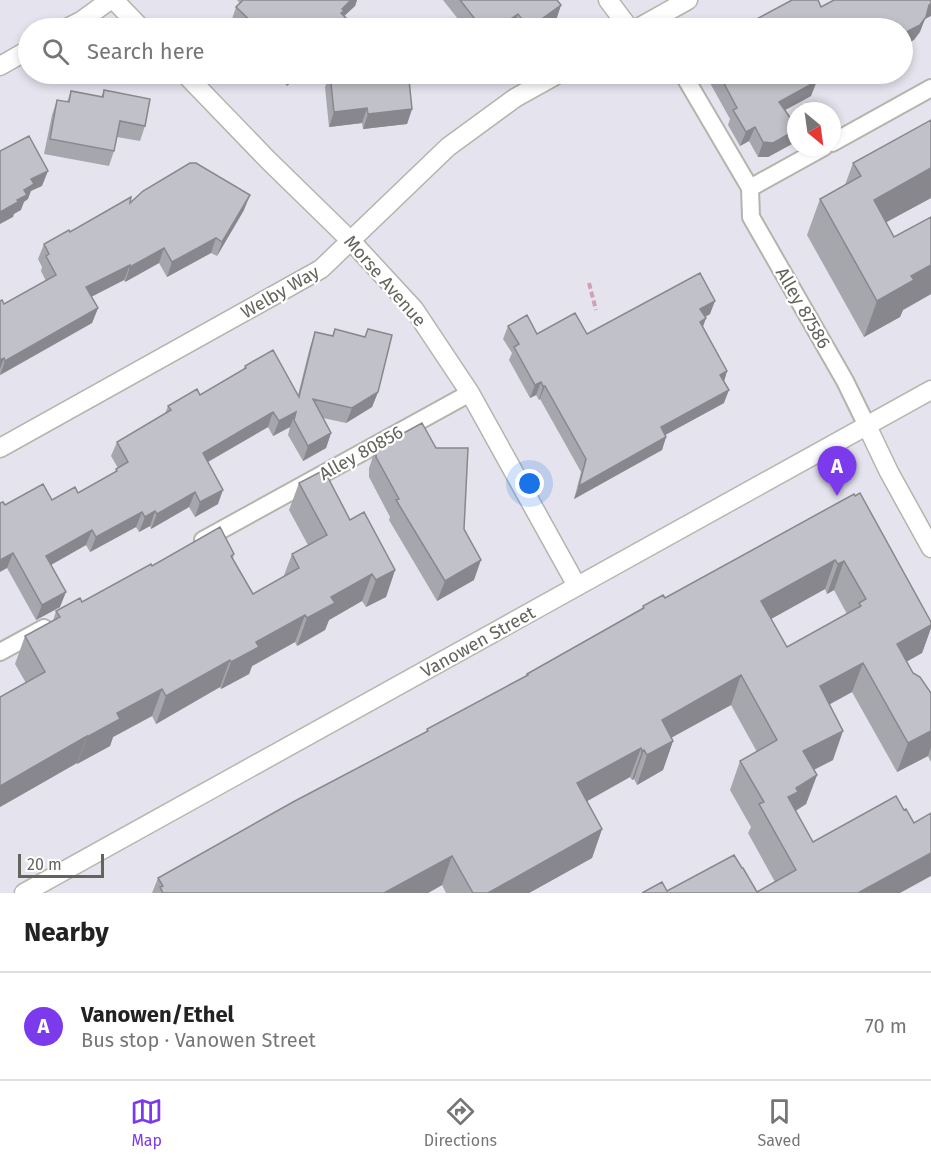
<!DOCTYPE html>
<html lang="en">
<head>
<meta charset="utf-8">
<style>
	:root { --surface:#fff; --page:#f2f2f2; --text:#222; --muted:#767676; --line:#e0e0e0; --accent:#7c3aed }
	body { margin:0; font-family:"Fira Sans",sans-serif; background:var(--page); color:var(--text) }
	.compass { position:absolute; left:787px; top:102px; width:54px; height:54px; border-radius:50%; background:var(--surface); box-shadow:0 3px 9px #0003; rotate:151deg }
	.scale { position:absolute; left:18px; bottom:15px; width:86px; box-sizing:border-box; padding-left:6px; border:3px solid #64635c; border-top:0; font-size:16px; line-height:21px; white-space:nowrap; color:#64635c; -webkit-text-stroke:4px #fff; paint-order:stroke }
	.you { position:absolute; left:530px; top:484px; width:21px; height:21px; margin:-15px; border:4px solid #fff; border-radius:50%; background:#1a73e8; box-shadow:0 0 0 9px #1a73e833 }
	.badge { display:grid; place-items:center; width:39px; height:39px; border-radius:50%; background:var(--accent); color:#fff; font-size:20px; font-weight:700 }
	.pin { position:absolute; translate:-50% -50px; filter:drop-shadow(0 2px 3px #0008) }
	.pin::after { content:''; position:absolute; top:32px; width:21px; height:18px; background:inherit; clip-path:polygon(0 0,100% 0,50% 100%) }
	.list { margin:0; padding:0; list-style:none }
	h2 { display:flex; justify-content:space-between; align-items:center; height:78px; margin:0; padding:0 24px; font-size:26px }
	h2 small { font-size:20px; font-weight:400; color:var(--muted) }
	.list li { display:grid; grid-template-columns:39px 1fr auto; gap:18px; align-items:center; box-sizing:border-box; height:108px; padding:0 24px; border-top:2px solid var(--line) }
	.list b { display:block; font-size:22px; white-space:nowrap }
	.list p { margin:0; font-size:20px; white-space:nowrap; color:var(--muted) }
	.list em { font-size:20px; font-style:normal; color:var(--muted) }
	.icon { flex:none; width:33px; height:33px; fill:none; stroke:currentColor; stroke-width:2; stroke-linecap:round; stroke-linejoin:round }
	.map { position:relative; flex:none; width:931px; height:893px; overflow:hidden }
	.search { position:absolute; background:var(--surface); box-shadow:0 3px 9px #0003; left:18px; right:18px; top:18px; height:66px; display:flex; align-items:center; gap:15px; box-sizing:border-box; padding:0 21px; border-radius:33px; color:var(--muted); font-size:22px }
	.sheet { height:186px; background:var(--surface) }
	nav { display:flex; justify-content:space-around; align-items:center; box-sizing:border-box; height:84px; border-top:2px solid var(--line); background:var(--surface); font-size:16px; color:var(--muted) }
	nav a { display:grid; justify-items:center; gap:3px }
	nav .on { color:var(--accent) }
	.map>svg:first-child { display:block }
</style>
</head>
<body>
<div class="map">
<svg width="931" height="893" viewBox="0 0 931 893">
	<rect width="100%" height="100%" fill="#e5e4ee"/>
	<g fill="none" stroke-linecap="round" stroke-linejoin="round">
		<!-- service casing -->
		<g stroke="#b4b4ad" stroke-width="20">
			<path id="service" d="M 683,74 L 750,188 L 751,217 L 845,381 L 867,426
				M 832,143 L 931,88
				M 750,188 L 824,147
				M 203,540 L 470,393
				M 0,652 L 44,628"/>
		</g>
		<!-- minor casing -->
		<g stroke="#b4b4ad" stroke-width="21">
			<path id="minor" d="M 608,0 L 629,28
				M 67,28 L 81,21 L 110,0
				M 638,28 L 688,0
				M 0,66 L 28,50
				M 0,448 L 321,269 L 448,147 L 515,98 L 558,74"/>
		</g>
		<!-- tertiary casing -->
		<g stroke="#b4b4ad" stroke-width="21">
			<path id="tertiary" d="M 114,0 L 141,28
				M 185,74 L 268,160 L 352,242 L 414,309 L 470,393 L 577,586
				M 867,426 L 889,472 L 931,548"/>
		</g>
		<!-- secondary casing -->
		<g stroke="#b7b6af" stroke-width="21">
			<path id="secondary" d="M 24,893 L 931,390"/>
		</g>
		<!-- path -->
		<path stroke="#d0a1b5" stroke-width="4" stroke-dasharray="6 3" stroke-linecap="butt" d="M 589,283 L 596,310"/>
		<!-- service -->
		<use href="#service" stroke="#fff" stroke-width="16"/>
		<!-- minor -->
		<use href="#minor" stroke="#fff" stroke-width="18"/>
		<!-- tertiary -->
		<use href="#tertiary" stroke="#fff" stroke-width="18"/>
		<!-- secondary -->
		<use href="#secondary" stroke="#fff" stroke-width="18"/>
	</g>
	<!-- wall -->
	<path fill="#a6a6ad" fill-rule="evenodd" d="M 237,0 L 357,0 L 355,6 L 344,16 L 356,28 L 238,28 L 231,22 L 236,7 L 240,3 Z
		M 443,0 L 557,0 L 561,5 L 556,20 L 543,28 L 465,28 Z
		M 274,74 L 300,74 L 287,86 Z
		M 330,74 L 402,74 L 403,81 L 412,109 L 407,124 L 363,129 L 362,123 L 329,127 L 325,87 Z
		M 705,74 L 817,74 L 811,96 L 785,110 L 796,126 L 796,134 L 792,144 L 768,157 L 758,157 L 749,141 L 740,146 L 728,125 L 730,119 Z
		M 875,74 L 886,74 L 880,83 Z
		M 104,90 L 145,126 L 140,141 L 117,137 L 114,151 L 109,166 L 44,154 L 52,115 L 57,100 L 67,102 L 71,91 L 101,97 Z
		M 931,120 L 931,198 L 886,222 L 894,237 L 931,217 L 931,294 L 903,310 L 900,317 L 864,337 L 807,235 L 820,199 L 845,185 L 853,163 Z
		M 130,203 L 244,210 L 217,256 L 211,253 L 167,277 L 159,263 L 125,282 L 124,280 L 91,297 L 98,308 L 92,323 L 0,375 L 0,301 L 4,304 L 46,281 L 41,271 L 42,267 L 38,259 L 44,244 L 70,232 Z
		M 710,314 L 705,317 L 706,318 L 703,326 L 727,371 L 724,381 L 724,403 L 665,435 L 666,437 L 662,450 L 574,499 L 581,472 L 540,399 L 539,400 L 536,395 L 530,398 L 509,360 L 512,353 L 503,339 L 508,326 L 537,334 L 587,334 Z
		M 335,329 L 378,392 L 372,407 L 346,423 L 323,418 L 331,433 L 326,448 L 303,461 L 288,435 L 290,427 L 273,436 L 268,427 L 208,462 L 218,504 L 195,517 L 189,507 L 151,529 L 150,526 L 139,532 L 136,527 L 90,552 L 86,545 L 51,565 L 60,607 L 36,620 L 7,568 L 5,505 L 52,500 L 78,493 L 115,473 L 116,469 L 118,468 L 111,456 L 117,442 L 165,414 L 168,406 L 200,395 L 243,370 L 245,366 L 298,395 L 310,347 L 315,332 L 332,336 Z
		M 376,448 L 464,529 L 474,580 L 437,601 L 389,520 L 390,517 L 369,477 L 369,468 Z
		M 299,483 L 350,520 L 395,570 L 386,597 L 366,607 L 362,601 L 329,620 L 325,630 L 297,646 L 295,642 L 252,666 L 249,674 L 221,689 L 220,687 L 156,724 L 152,716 L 113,737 L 110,746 L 77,764 L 77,763 L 0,807 L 0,697 L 26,683 L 15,664 L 25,636 L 53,621 L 56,611 L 82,602 L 152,566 L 234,554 L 233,559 L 253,594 L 283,578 L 292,554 L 308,545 L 289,510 Z
		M 854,494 L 931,622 L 931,628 L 922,653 L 906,662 L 913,673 L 931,693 L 931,762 L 928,756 L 897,772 L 852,692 L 830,704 L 833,760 L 814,770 L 817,775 L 806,804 L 796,811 L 813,842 L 900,893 L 667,891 L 757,892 L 775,882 L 748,833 L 751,827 L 730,790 L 740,761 L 757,752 L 731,705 L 671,737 L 673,741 L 663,770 L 637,785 L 634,779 L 632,780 L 630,777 L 587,801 L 602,829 L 592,858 L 529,893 L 446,893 L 442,885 L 428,893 L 152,893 L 158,878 L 426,732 L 427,729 L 526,676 L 527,674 L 642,608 L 643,606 L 665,598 ZM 825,589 L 827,594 L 834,590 L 847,614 L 787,647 L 771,619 Z"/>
	<!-- shaded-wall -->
	<path fill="#87878d" d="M 351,0 L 357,0 L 355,6 L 340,20 L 342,9 Z
		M 931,4 L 931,16 L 925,19 L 920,32 L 914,40 L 903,46 L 903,40 L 908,31 L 929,5 Z
		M 561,5 L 556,20 L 543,28 L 529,28 Z
		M 518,14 L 513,28 L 498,28 Z
		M 291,74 L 300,74 L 287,86 Z
		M 883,74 L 886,74 L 880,83 Z
		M 817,81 L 811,96 L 774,116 L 779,102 Z
		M 367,108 L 362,123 L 329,127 L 334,112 Z
		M 412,109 L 407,124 L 363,129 L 368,114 Z
		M 755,127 L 749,141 L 740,146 L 746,132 Z
		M 796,130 L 796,134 L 792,144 L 768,157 L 758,157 L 763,142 Z
		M 931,168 L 931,198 L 861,236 L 874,200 Z
		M 48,171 L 42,186 L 31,191 L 28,199 L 24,202 L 21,210 L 14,214 L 13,217 L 0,224 L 0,212 L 17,200 L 31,179 Z
		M 250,195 L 244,210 L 217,256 L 222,242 Z
		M 216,238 L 211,253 L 167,277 L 172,262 Z
		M 164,248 L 159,263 L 125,282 L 130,267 Z
		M 130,265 L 124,280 L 81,302 L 86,287 Z
		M 931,265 L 931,294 L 903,310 L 900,317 L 864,337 L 877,301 L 911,276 Z
		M 715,301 L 710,314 L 696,322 L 700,309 Z
		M 98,308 L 92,323 L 0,375 L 5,361 Z
		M 706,318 L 701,332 L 700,322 Z
		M 4,358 L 0,369 L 0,360 Z
		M 727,371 L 723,385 L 720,375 Z
		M 541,382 L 536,395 L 530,398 L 535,385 Z
		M 543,386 L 545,386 L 540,399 L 539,400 Z
		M 729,390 L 724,403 L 656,440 L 661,427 Z
		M 378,392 L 372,407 L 346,423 L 352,408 Z
		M 273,412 L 268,427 L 197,468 L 203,453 Z
		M 296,412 L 290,427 L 273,436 L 279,421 Z
		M 331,433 L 326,448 L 303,461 L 308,446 Z
		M 666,437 L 662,450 L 574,499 L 579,486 Z
		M 223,490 L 218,504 L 195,517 L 200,502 Z
		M 195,492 L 189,507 L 151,529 L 157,514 Z
		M 155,511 L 150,526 L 139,532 L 145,517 Z
		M 142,512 L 136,527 L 90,552 L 96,537 Z
		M 92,530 L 86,545 L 40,571 L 46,556 Z
		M 13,553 L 7,568 L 0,572 L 0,560 Z
		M 481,560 L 474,580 L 437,601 L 445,581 Z
		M 835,560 L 825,589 L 751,630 L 761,601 Z
		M 844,561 L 834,590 L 827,594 L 838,564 Z
		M 395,570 L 386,597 L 366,607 L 376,580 Z
		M 372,574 L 362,601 L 329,620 L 325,630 L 297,646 L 307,618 L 331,597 Z
		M 66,592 L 60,607 L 36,620 L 42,605 Z
		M 305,615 L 295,642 L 252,666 L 249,674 L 221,689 L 231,662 L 256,642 Z
		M 931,625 L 931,628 L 922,653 L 886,673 L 897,644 Z
		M 230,660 L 220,687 L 156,724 L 166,696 Z
		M 863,663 L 852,692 L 810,715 L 820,686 Z
		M 741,675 L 731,705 L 651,749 L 662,720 Z
		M 162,689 L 152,716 L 113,737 L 110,746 L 77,764 L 87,737 L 117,713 Z
		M 843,731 L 833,760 L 793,780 L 803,751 Z
		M 931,731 L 931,747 L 928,756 L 897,772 L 908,743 Z
		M 87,736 L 77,763 L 0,807 L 0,786 Z
		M 673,741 L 663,770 L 637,785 L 647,755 Z
		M 641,748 L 630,777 L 566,813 L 577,783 Z
		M 644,750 L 634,779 L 632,780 L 642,751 Z
		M 817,775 L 806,804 L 790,814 L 788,797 L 796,788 Z
		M 602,829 L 592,858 L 529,893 L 488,893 Z
		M 931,853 L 931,876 L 900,893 L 858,893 Z
		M 452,856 L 442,885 L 428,893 L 384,893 Z"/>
	<!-- building -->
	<path fill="#c1c1c9" stroke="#87878d" stroke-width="1.5" fill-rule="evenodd" d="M 243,0 L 351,0 L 342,9 L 344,11 L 341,13 L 356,28 L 258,28 L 236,7 Z
		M 460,0 L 557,0 L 561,5 L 529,28 L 518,14 L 498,28 L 482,28 Z
		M 792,0 L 818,0 L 821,7 L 834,0 L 931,0 L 931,4 L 929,5 L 926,17 L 920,25 L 908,31 L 903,40 L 903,28 L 740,28 Z
		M 330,74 L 402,74 L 403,81 L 409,80 L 412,109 L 368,114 L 367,108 L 334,112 Z
		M 719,74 L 817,74 L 817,81 L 779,102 L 796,126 L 796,130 L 773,143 L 763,142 L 755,127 L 746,132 L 733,110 L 737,108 Z
		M 104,90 L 150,99 L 145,126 L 120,121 L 114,151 L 50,139 L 57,100 L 69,102 L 71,91 L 103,97 Z
		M 931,120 L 931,168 L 874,200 L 894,237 L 931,217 L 931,265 L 911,276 L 914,280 L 877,301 L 820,199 L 861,176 L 853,163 Z
		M 29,136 L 48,171 L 31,179 L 34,184 L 24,190 L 27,195 L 17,200 L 18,202 L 0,212 L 0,151 Z
		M 190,163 L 196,163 L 250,195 L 222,242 L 216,238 L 172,262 L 164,248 L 130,267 L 130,265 L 86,287 L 98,308 L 5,361 L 4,358 L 0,360 L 0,301 L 2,300 L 4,304 L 56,275 L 46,256 L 49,254 L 44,244 L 69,230 L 70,232 L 131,197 L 130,203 L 143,191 Z
		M 700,273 L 715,301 L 700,309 L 706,318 L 700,322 L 727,371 L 720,375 L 729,390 L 661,427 L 666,437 L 579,486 L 586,459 L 545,386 L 543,386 L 541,382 L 535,385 L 514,347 L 519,344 L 508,326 L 527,315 L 537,334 L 575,313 L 587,334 Z
		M 335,329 L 365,337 L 368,329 L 392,335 L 378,392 L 352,408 L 313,399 L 331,433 L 308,446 L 294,420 L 296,412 L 279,421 L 273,412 L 203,453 L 223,490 L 200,502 L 195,492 L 157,514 L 155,511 L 145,517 L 142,512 L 96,537 L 92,530 L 46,556 L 66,592 L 42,605 L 13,553 L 0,560 L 0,503 L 3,502 L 5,505 L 43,484 L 52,500 L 75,487 L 78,493 L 117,471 L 116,469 L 128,462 L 117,442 L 171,410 L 168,406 L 197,389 L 200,395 L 246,368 L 245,366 L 273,350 L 299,397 L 315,332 L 333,336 Z
		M 422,423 L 436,448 L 468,448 L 464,529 L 481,560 L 445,581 L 396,500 L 399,499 L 376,457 L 376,448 Z
		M 324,470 L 350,520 L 364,512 L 395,570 L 376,580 L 372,574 L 331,597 L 335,603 L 307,618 L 305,615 L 256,642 L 259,647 L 231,662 L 230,660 L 166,696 L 162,689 L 117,713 L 120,719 L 87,737 L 87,736 L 0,786 L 0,697 L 45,672 L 25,636 L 60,617 L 56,611 L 80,598 L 82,602 L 151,564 L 152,566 L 220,527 L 234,554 L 231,556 L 253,594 L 299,568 L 292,554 L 327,535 L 299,483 Z
		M 860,493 L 931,622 L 931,625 L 897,644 L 913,673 L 920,677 L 931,693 L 931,731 L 908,743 L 863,663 L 820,686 L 843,731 L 803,751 L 817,775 L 796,788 L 798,792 L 788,797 L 813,842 L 896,796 L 904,810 L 906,809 L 914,823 L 931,813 L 931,853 L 858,893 L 642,893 L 662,882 L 667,891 L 734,855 L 742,868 L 743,868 L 757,892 L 796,870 L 759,804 L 764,802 L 740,761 L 777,740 L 741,675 L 662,720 L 673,741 L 647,755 L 644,750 L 642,751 L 641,748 L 577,783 L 602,829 L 488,893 L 473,893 L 452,856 L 384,893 L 163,893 L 160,887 L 163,886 L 158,878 L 293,802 L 428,731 L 427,729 L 528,675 L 527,674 L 644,608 L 643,606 L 663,595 L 665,598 L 854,494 L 855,496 ZM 835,560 L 838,564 L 844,561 L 866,599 L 859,603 L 861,606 L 787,647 L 761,601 Z"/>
	<g text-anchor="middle" stroke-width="4.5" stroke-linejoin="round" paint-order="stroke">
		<!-- street labels -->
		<g font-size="18" fill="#64635c" stroke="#fff">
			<text transform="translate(385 281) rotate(49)" y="6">Morse Avenue</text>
			<text transform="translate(280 292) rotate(-30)" y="6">Welby Way</text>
			<text transform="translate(803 308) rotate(60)" y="6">Alley 87586</text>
			<text transform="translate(361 453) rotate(-29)" y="6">Alley 80856</text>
			<text transform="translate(478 642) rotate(-29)" y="6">Vanowen Street</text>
		</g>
	</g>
</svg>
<svg class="compass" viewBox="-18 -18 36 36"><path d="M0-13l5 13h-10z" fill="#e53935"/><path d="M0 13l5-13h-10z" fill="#767676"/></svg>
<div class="scale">20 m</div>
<div class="you"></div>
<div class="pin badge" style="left:837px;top:496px">A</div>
<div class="search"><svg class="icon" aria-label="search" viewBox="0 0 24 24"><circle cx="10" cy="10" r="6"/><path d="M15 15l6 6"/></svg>Search here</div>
</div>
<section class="sheet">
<h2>Nearby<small></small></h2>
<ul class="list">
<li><span class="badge">A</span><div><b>Vanowen/Ethel</b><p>Bus stop · Vanowen Street</p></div><em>70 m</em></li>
</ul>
</section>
<nav>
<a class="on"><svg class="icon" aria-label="map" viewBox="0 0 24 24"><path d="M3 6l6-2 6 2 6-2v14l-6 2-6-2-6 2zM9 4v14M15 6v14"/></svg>Map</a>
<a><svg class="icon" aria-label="directions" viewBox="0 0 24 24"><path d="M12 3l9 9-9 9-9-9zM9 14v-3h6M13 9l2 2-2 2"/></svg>Directions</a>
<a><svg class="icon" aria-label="saved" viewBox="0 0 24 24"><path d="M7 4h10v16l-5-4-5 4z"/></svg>Saved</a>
</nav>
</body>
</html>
